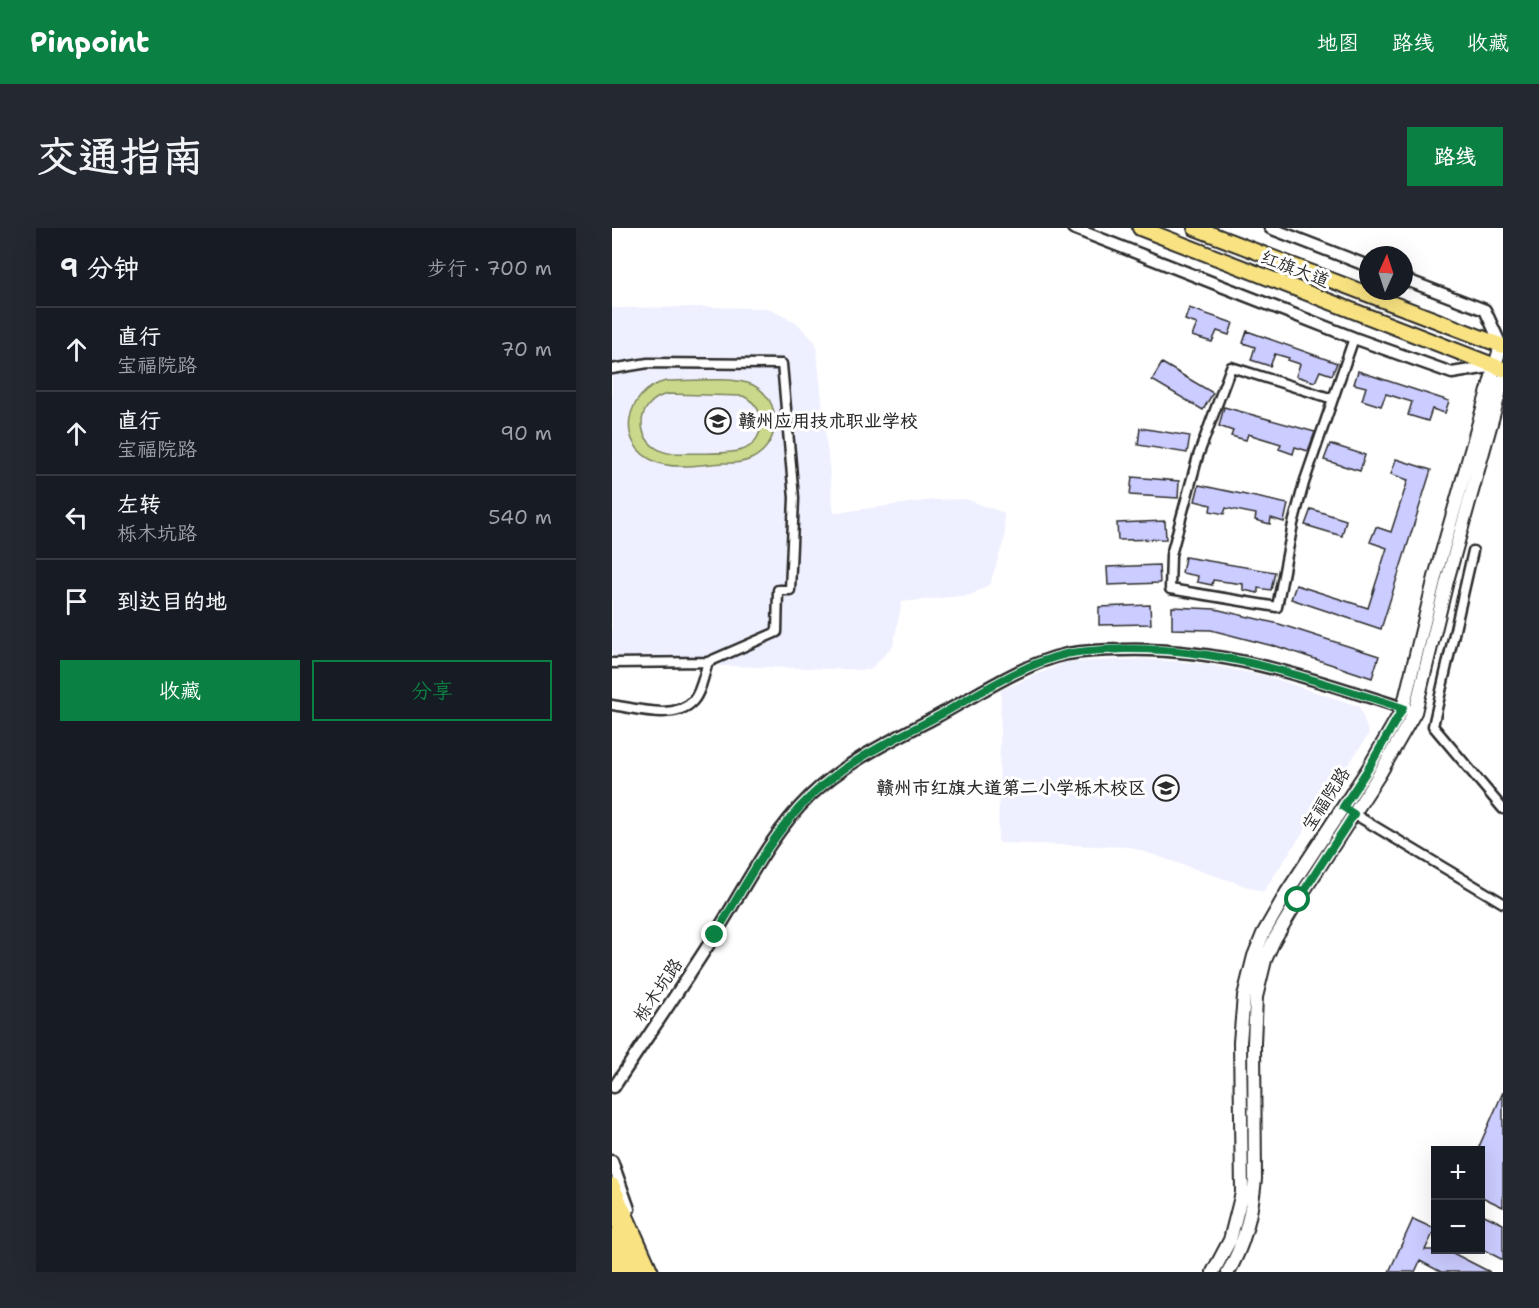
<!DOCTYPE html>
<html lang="zh">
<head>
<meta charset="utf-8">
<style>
	:root { --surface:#171b24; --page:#242831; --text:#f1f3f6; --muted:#9ea1a6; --line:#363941; --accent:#0b8043 }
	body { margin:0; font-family:"Shantell Sans","LXGW WenKai TC",sans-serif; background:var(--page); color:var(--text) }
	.controls { position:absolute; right:18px; bottom:18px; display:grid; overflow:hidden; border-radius:0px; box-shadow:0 6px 24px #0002 }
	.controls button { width:54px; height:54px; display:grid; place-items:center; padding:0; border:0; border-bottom:2px solid var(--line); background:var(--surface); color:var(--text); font:30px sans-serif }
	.compass { position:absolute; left:747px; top:18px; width:54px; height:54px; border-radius:50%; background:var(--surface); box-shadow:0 6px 24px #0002; rotate:3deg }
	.stop { position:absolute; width:18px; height:18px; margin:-14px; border:4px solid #0b8043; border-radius:50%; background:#fff }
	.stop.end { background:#0b8043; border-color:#fff; box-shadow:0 2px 6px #0008 }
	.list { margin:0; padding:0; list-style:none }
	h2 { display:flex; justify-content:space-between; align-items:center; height:78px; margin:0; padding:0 24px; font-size:26px }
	h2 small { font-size:20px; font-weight:400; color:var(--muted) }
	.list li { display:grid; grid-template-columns:39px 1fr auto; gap:18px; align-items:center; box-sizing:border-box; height:84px; padding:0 24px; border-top:2px solid var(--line) }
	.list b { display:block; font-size:22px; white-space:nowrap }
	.list p { margin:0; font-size:20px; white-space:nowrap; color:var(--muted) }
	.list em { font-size:20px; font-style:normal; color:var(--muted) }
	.actions { display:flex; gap:12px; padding:18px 24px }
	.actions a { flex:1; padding:14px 0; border:2px solid var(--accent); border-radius:0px; text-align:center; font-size:21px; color:var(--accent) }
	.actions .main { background:var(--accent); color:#fff }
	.icon { flex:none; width:33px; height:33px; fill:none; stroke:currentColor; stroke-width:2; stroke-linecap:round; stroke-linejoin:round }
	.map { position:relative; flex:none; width:891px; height:1044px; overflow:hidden; border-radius:0px }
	header { display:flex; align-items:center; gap:36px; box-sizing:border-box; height:84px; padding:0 30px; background:var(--accent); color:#fff }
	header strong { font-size:28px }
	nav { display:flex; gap:33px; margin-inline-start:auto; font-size:21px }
	.intro { display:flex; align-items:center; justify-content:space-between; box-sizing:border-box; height:144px; padding:0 36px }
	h1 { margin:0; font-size:42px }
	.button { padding:15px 27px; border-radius:0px; background:var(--accent); color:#fff; font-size:21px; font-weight:700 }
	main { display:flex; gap:36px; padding:0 36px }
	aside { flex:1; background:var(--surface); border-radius:0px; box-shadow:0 6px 24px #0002 }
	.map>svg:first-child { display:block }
</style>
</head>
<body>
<header>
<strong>Pinpoint</strong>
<nav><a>地图</a><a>路线</a><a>收藏</a></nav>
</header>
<div class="intro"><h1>交通指南</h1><a class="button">路线</a></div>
<main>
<aside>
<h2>9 分钟<small>步行 · 700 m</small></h2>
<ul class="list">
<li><svg class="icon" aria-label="ahead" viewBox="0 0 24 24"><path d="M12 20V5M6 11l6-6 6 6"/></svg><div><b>直行</b><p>宝福院路</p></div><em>70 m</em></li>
<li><svg class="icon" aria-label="ahead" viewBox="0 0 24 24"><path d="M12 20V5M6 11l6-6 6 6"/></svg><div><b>直行</b><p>宝福院路</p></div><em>90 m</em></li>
<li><svg class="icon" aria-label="left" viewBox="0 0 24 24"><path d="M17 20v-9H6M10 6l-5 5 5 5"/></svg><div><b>左转</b><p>栎木坑路</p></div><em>540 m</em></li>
<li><svg class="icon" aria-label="arrive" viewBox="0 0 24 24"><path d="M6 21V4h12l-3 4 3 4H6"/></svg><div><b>到达目的地</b></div></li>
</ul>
<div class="actions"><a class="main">收藏</a><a>分享</a></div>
</aside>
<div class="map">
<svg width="891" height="1044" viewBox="0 0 891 1044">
	<rect width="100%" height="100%" fill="#fff"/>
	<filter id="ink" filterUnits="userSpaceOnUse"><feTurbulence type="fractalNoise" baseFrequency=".0167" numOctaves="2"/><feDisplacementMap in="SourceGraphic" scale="12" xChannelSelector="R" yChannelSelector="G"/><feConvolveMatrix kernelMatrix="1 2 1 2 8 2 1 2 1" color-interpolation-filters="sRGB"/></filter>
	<g filter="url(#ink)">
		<!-- built -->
		<path fill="#eff0ff" d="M 93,79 L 154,80 L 184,94 L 204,115 L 222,285 L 320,272 L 354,271 L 392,285 L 393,309 L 378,356 L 359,367 L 290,374 L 281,418 L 258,442 L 111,438 L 54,431 L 0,428 L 0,80 Z
			M 532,431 L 593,436 L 654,448 L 747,478 L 757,506 L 651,664 L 518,619 L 386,615 L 389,462 L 454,434 Z"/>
		<!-- green -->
		<path fill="#cad88c" stroke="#7a825c" stroke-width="1.5" fill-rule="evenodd" d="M 54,153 C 76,153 122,148 141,157 C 171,172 170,217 139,231 C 131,235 122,235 112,235 C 93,236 61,242 44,234 C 2,217 13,163 54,153 ZM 55,166 L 131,168 C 141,173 148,181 149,192 C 150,205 143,218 130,222 C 116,227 73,225 56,225 C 22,217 21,175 55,166 Z"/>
		<!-- building -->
		<path fill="#cbccff" stroke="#2b2b2b" stroke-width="1.5" d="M 577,80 L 621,95 L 617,107 L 605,103 L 600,114 L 580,108 L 585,96 L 573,92 Z
			M 635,103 L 725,135 L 720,147 L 708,143 L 703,154 L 684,148 L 688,136 L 676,132 L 677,130 L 663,126 L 658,138 L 639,132 L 643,119 L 631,115 Z
			M 550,135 L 601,165 L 591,182 L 540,152 Z
			M 746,143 L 837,173 L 833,185 L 820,181 L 816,193 L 796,187 L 800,174 L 774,166 L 769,178 L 750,172 L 754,159 L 742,156 Z
			M 612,179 L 703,204 L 696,223 L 683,219 L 681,226 L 667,221 L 669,216 L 636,206 L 634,212 L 619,208 L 621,203 L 607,198 Z
			M 528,200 L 578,208 L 575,225 L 526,217 Z
			M 718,216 L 753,227 L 748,243 L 712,232 Z
			M 784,231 L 819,242 L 769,401 L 679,371 L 684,357 L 756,380 L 775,320 L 758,314 L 764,299 L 779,304 L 796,252 L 779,246 Z
			M 520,249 L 567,253 L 566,270 L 518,267 Z
			M 587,257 L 676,276 L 672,294 L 659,290 L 658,296 L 643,292 L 644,286 L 614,280 L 612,286 L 598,283 L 599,277 L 583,273 Z
			M 699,281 L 734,292 L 730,308 L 693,297 Z
			M 553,293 L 554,311 L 506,312 L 505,295 Z
			M 573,329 L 663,344 L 659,362 L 646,360 L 646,365 L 631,362 L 631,356 L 601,352 L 600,357 L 585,354 L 586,348 L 570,345 Z
			M 547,337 L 548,355 L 496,357 L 495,339 Z
			M 538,377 L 539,396 L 487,397 L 487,379 Z
			M 560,379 L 603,381 L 667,396 L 767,428 L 760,450 L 661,417 L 661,418 L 599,402 L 560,401 Z
			M 891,864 L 891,979 L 868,968 L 868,922 L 866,921 Z
			M 868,985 L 891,996 L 891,1032 L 868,1020 Z
			M 801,991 L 823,1001 L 813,1022 L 835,1022 L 878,1044 L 829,1044 L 808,1033 L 803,1044 L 777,1044 Z"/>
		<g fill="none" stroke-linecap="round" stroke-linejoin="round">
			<!-- minor casing -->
			<g stroke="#2b2b2b" stroke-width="13">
				<path id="minor" d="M 0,141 L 36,135 L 170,136 L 182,270 L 178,362 L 166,362 L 165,404 L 96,434 C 92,446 89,464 81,473 C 63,493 23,480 0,477
					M 721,171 L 619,139 L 586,228 L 559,327 L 558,361 L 665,379 L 681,296 L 692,255 L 742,110
					M 861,323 L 821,498 L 891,581
					M 0,435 L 96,434
					M 742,586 L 891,675"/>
			</g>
			<!-- tertiary casing -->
			<g stroke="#2b2b2b" stroke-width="15">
				<path id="tertiary" d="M 461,0 L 742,110 L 840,145 L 883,138
					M 658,0 L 756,38
					M 792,51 L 873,82 L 889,117
					M 2,859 C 36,808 71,757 104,705 C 133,659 158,607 197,569 C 233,534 280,512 324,489 C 363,468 412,435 455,426 C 473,423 492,422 510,422 C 611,419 702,451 797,482
					M 0,933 L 17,981"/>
			</g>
			<!-- secondary casing -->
			<g stroke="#2b2b2b" stroke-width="16">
				<path id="secondary" d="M 601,1044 L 618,1012 L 630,965 L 628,814 L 632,768 L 642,728 L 651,706 L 675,664 L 756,541 L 791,480 L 823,349 L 889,117
					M 616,1044 C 633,1016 640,983 643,951 L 642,815 L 644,769 L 653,732 L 662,712 L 686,672 L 767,547 L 803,484 L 835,353 L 891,152"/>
			</g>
			<!-- primary casing -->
			<g stroke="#2b2b2b" stroke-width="18">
				<path id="primary" d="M 528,0 L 891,141
					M 583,0 L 891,118
					M 0,957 L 39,1044
					M 0,1033 L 4,1044"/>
			</g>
			<!-- trunk casing -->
			<g stroke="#2b2b2b" stroke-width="18">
				<path id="trunk" d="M 0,979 L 26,1044
					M 0,1008 L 14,1044"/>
			</g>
			<!-- minor -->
			<use href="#minor" stroke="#fff" stroke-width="8"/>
			<!-- tertiary -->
			<use href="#tertiary" stroke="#fff" stroke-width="10"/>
			<!-- secondary -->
			<use href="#secondary" stroke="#fff" stroke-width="12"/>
			<!-- primary -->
			<use href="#primary" stroke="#f8e281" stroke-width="14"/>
			<!-- trunk -->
			<use href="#trunk" stroke="#f8e281" stroke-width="14"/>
		</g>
	</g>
	<g fill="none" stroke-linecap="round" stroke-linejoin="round" filter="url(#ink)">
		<!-- route -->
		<path stroke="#0b8043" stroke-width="8" d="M 103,707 C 132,660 158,607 198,569 C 234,533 283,511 328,487 C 366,466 411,436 454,426 C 474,422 494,422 513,421 C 611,419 700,451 791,480 L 756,541 L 731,579 L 742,586 L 686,672"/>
	</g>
	<!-- icons -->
	<defs>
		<g id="school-ring" transform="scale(1.35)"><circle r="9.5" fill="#fff" stroke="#2b2b2b" stroke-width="1.5"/><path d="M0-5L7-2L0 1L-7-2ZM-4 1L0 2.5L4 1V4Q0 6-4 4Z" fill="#2b2b2b"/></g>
	</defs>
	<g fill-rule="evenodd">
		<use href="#school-ring" x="106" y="193"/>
		<use href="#school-ring" x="554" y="560"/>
	</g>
	<g text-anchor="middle" stroke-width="6" stroke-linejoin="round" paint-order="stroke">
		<!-- street labels -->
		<g font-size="18" fill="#2b2b2b" stroke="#fff">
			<text transform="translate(683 41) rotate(21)" y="6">红旗大道</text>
			<text transform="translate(714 571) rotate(-57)" y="6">宝福院路</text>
			<text transform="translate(46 762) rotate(-56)" y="6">栎木坑路</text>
		</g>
		<!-- poi labels -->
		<g font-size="18" font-weight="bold" fill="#2b2b2b" stroke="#fff" text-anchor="start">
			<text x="126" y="199">赣州应用技术职业学校</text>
			<text x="534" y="566" text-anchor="end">赣州市红旗大道第二小学栎木校区</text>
		</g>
	</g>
</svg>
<div class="controls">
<button>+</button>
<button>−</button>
</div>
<svg class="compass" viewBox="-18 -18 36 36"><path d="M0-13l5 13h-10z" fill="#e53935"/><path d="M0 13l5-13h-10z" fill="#9ea1a6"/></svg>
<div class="stop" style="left:686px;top:672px"></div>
<div class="stop end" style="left:103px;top:707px"></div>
</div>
</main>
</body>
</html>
